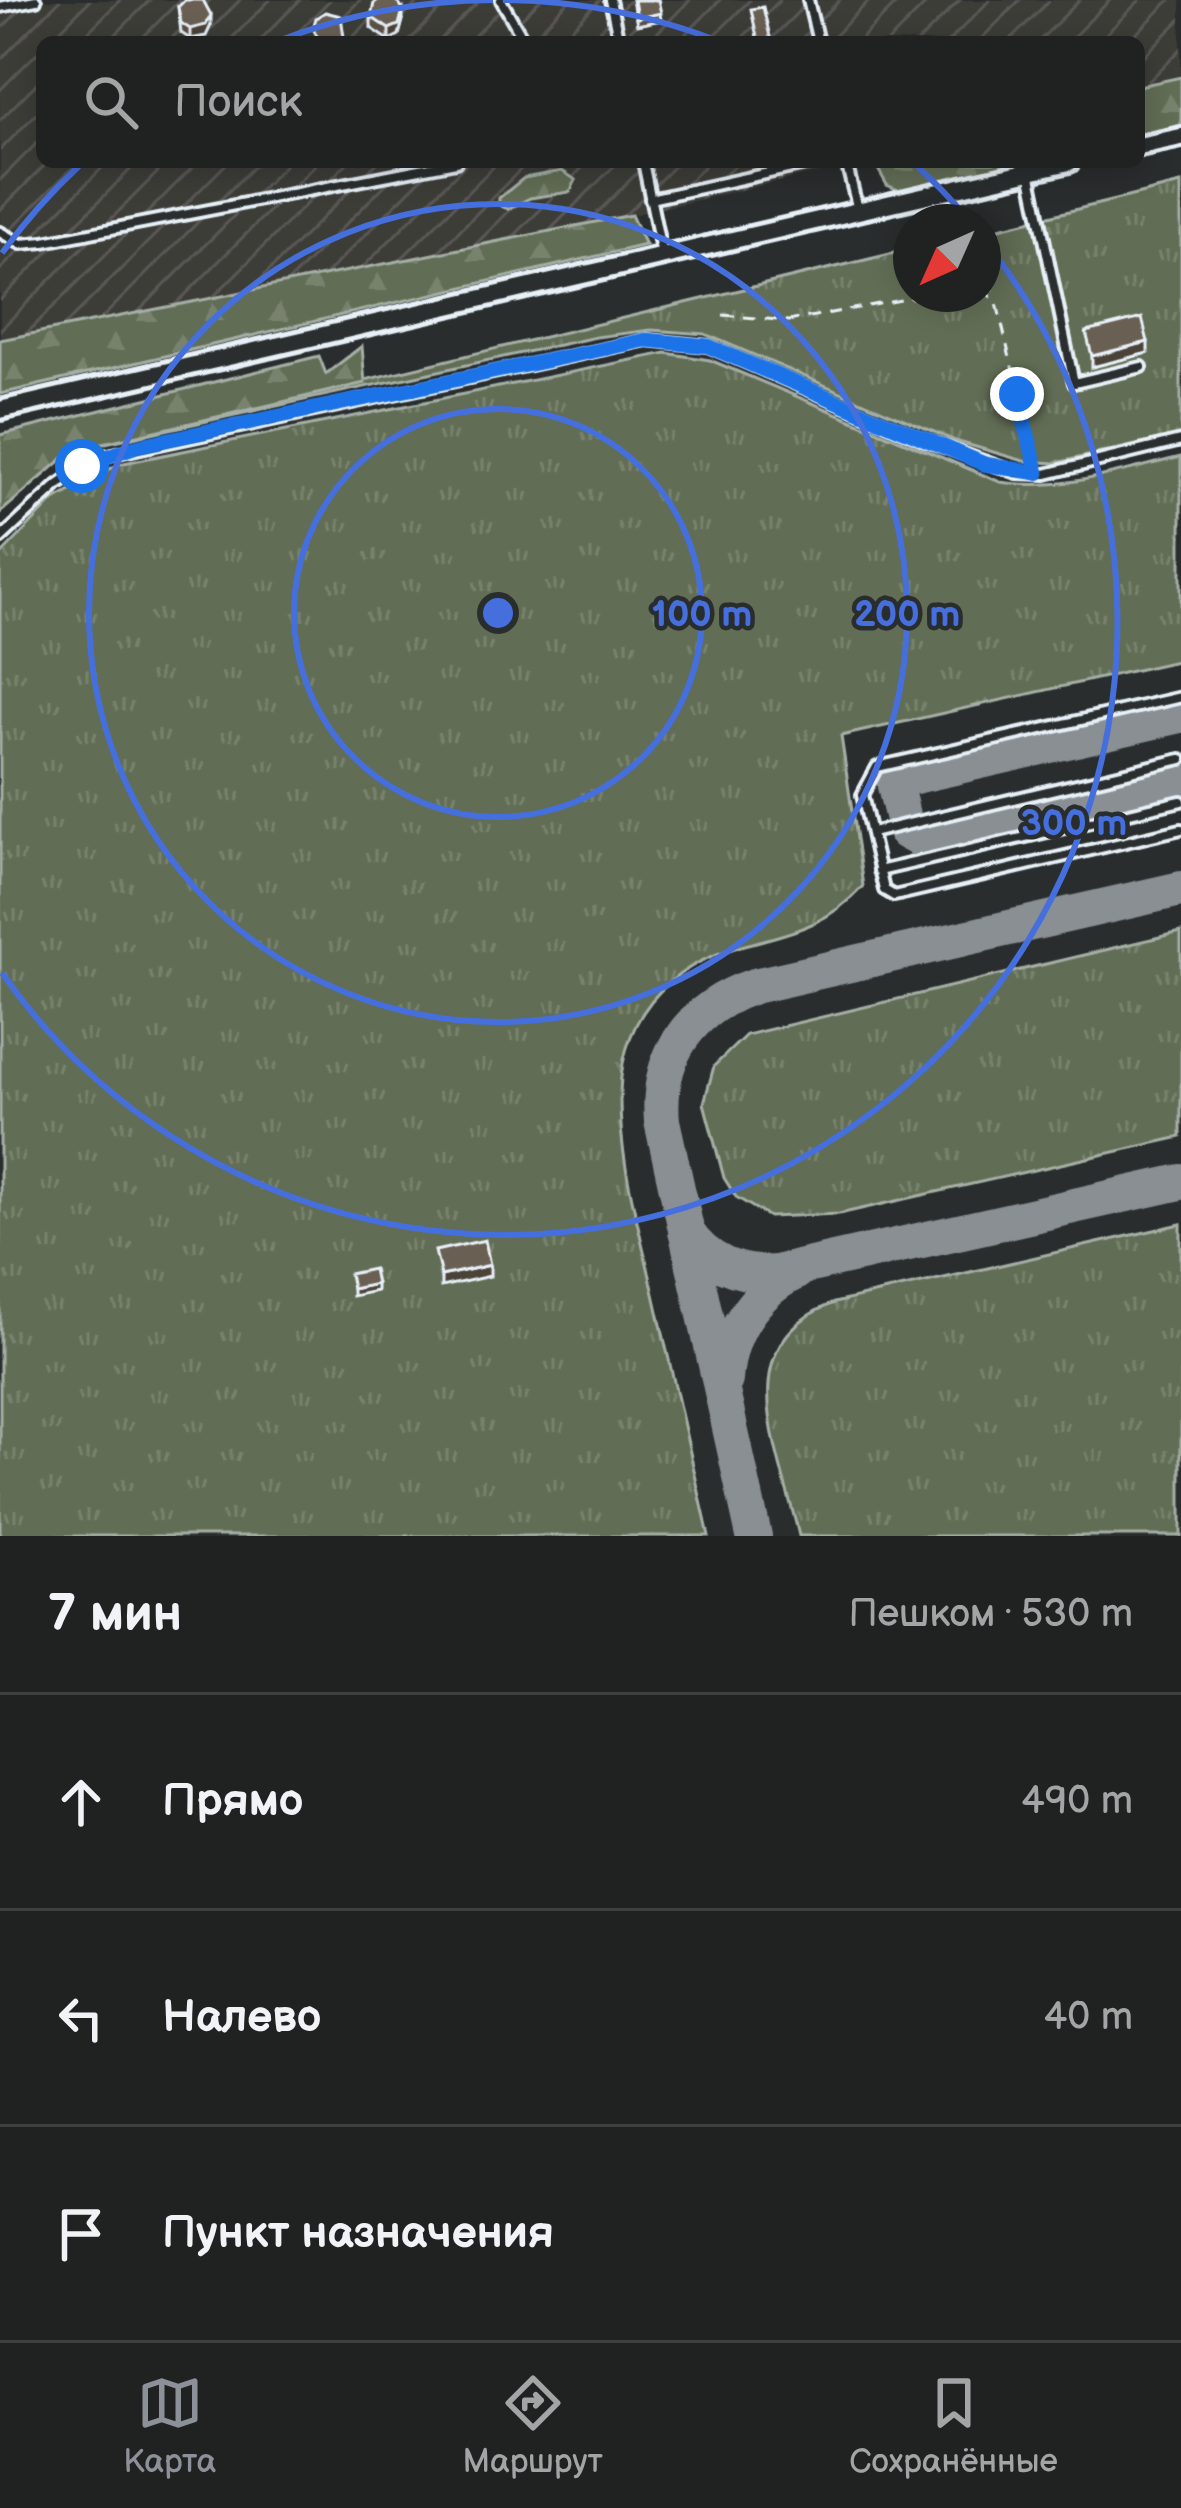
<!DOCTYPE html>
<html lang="ru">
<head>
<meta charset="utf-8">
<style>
	:root { --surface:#202222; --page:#282a2a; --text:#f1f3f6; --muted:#a2a4a5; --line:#3d3f40; --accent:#8c9099 }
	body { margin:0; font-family:"Balsamiq Sans",sans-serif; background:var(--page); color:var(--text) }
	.compass { position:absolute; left:893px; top:204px; width:108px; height:108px; border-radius:50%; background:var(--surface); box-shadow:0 6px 30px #0003; rotate:225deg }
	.stop { position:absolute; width:36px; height:36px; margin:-27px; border:9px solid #1a73e8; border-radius:50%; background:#fff }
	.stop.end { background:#1a73e8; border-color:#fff; box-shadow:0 3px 12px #0008 }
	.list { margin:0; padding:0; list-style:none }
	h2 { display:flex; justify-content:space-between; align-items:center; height:156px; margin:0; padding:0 48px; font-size:51px }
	h2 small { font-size:39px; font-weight:400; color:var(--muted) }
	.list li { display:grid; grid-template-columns:78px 1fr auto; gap:36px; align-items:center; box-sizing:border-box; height:216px; padding:0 48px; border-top:3px solid var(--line) }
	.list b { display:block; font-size:45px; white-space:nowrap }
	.list em { font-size:39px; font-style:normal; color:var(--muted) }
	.icon { flex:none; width:66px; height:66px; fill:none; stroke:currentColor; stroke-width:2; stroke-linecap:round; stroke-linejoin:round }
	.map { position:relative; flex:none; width:1181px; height:1536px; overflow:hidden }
	.search { position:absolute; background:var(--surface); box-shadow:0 6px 30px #0003; left:36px; right:36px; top:36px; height:132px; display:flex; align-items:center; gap:30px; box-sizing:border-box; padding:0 42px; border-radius:18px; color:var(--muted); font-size:45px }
	.sheet { height:804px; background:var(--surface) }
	nav { display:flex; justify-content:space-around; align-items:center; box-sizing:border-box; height:168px; border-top:3px solid var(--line); background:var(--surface); font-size:33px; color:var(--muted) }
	nav a { display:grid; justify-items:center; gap:6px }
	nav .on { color:var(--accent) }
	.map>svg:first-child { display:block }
</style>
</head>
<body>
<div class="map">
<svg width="1181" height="1536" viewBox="0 0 1181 1536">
	<defs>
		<pattern id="industrial-furrows" width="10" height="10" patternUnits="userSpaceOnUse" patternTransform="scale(3)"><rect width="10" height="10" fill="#3e3c39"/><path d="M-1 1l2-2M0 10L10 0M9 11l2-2" fill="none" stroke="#5a5956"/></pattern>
		<pattern id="grass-tufts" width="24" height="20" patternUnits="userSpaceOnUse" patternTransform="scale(3)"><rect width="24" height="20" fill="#626d54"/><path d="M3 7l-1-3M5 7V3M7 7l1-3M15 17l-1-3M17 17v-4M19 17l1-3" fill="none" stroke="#78826d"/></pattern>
		<pattern id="forest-firs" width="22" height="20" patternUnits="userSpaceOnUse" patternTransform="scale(3)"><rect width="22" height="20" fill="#626d54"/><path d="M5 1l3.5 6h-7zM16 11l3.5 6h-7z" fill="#78826d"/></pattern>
	</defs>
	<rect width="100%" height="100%" fill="#2a2d2e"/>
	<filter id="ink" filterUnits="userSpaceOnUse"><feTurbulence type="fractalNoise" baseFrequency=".00833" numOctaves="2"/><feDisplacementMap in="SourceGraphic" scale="24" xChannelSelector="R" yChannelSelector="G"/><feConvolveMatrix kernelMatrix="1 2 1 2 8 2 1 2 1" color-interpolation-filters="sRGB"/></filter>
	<g filter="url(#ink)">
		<!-- industrial -->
		<path fill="url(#industrial-furrows)" d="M 0,0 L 1181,0 L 1181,89 L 1139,99 L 1139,42 L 42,42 L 42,162 L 864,162 L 631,215 L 0,340 Z"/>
		<!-- grass -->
		<path fill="url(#grass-tufts)" stroke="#a5afa6" stroke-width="3" d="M 1181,184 L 1181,435 L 1056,463 L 1024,461 L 955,441 L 705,334 L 651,330 L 596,337 L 73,450 L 911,249 L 911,294 L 983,294 L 983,232 Z
			M 666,353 L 710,360 L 1000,482 C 1061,492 1121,471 1181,457 L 1181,660 L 841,736 L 863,886 C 802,954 732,928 670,982 C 641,1006 625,1040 621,1077 C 615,1146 637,1219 652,1285 C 671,1369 690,1452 709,1536 L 0,1536 L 0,556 L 53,501 L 119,464 Z
			M 1181,932 L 1181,1137 L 839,1214 L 769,1217 L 736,1197 L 724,1178 L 704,1103 L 714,1066 L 746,1035 Z
			M 1181,1224 L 1181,1536 L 799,1536 C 780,1452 726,1343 834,1303 Z"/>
		<!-- forest -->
		<path fill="url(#forest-firs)" stroke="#a5afa6" stroke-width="3" d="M 1181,77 L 1181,130 L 1139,139 L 1139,86 Z
			M 874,162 L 1042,162 L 905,193 L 887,185 Z
			M 562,171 L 576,180 L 570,192 L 530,198 L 508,209 L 499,205 L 499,198 L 524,178 Z
			M 631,215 L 645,245 L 0,394 L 0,340 Z
			M 362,346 L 365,383 L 73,450 L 0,513 L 0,435 L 319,356 L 326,374 Z"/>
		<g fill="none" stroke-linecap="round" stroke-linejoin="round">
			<!-- taxiway -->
			<path stroke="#898f93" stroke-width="36" d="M 1181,715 L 902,779 L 895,786 L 906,832 L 921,840 L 1181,781
				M 686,1231 C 705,1262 739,1276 775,1273 L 1181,1182
				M 725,1380 C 728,1332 753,1293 796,1272
				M 754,1536 L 662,1121 C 656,1054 692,1007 754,986 L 1181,889"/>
			<!-- lane casing -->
			<g stroke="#e8f1f8" stroke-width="16">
				<path id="lane" d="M 501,0 L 525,42
					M 610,0 L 619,42
					M 808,0 L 818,42
					M 0,7 L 36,0
					M 643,162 L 662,255
					M 846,162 L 858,210
					M 1030,171 L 1074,383 L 1142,367
					M 650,199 L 819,162
					M 0,232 L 21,244 L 44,242 L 456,162
					M 0,539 L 58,485 L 99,457 L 647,340 L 708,346 L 925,440 L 1017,473 L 1046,474 L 1181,441
					M 1181,697 L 877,767 L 862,795 L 884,890 L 894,896 L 1181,829
					M 871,833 L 1181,759
					M 879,871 L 1181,801"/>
			</g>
			<!-- street casing -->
			<g stroke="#e8f1f8" stroke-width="26">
				<path id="street" d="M 1139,146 L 1181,137
					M 0,410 L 1069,162"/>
			</g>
			<!-- path -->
			<path stroke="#e8f1f8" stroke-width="3" stroke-dasharray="12 9" stroke-linecap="butt" d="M 983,289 L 997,303 L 1034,460
				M 723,315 L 788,321 L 933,294"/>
			<!-- lane -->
			<use href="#lane" stroke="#2a2d2e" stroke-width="8"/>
			<!-- street -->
			<use href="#street" stroke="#2a2d2e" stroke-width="16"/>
		</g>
		<!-- wall -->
		<path fill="#5c5147" stroke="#e8f1f8" stroke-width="3" d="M 632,0 L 658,0 L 661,20 L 637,25 Z
			M 178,7 L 211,25 L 206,36 L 190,39 L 181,33 Z
			M 371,17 L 403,20 L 399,35 L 389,40 L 371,28 Z"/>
		<!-- shaded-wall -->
		<path fill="#4b4239" stroke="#e8f1f8" stroke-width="3" d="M 403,10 L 403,20 L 399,35 L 389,40 L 389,29 Z
			M 211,15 L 211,25 L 206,36 L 190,39 L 190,29 Z
			M 1148,342 L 1148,353 L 1092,367 L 1092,356 Z
			M 490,1265 L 490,1276 L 441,1287 L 441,1276 Z
			M 376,1284 L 376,1291 L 352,1296 L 352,1289 Z"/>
		<!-- building -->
		<path fill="#6b5e52" stroke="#e8f1f8" stroke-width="3" d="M 185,0 L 203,0 L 211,15 L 206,25 L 190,29 L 181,23 L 178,7 Z
			M 378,0 L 396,0 L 403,10 L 399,25 L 389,29 L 371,17 L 374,3 Z
			M 634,0 L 658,0 L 661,13 L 637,18 Z
			M 763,7 L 771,41 L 758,42 L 751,9 Z
			M 325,12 L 341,16 L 344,37 L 337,42 L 320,42 L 313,28 L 316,18 Z
			M 1142,318 L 1148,342 L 1092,356 L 1086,332 Z
			M 485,1240 L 490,1265 L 441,1276 L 435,1251 Z
			M 373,1269 L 376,1284 L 352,1289 L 349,1274 Z"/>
	</g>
	<g fill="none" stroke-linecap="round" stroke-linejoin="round" filter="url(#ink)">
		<!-- route -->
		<path stroke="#1a73e8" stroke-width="15" d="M 82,466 L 136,446 L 646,340 L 708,346 L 984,464 L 1038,473 L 1017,394"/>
	</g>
	<!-- distance rings -->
	<g fill="none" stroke="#466fde" stroke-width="6">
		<circle cx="498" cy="613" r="204"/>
		<circle cx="498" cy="613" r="409"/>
		<path d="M2 253A613 613 0 0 1 80 165M278 41A613 613 0 0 1 493 0M503 0A613 613 0 0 1 718 41M916 165A613 613 0 0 1 968 219M984 240A613 613 0 1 1 2 973"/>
	</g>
	<circle cx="498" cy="613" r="18" fill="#466fde" stroke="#2a2d2e" stroke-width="6"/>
	<g font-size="36" text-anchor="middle" font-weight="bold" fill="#466fde" stroke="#2a2d2e" stroke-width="9" stroke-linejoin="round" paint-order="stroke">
		<text x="702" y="626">100 m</text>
		<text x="907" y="626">200 m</text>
		<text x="1074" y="835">300 m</text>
	</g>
</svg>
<svg class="compass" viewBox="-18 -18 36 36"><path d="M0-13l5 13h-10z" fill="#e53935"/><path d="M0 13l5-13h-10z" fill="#a2a4a5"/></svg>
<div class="stop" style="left:82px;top:466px"></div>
<div class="stop end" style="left:1017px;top:394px"></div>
<div class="search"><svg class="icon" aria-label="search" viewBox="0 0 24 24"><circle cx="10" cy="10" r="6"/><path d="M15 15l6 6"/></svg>Поиск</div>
</div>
<section class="sheet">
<h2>7 мин<small>Пешком · 530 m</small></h2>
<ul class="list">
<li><svg class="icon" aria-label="ahead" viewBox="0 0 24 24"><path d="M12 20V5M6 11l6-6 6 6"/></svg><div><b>Прямо</b></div><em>490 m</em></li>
<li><svg class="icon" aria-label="left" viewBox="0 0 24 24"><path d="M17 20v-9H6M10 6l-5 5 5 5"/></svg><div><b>Налево</b></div><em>40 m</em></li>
<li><svg class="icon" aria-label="arrive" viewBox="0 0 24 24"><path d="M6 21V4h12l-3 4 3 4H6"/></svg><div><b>Пункт назначения</b></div></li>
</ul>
</section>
<nav>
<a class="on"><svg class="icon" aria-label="map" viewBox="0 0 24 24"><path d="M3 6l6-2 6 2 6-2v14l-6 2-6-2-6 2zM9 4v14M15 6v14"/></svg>Карта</a>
<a><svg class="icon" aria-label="directions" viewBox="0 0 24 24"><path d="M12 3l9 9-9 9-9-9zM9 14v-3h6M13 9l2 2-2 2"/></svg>Маршрут</a>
<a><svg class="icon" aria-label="saved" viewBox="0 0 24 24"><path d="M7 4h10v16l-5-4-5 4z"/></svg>Сохранённые</a>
</nav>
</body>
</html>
